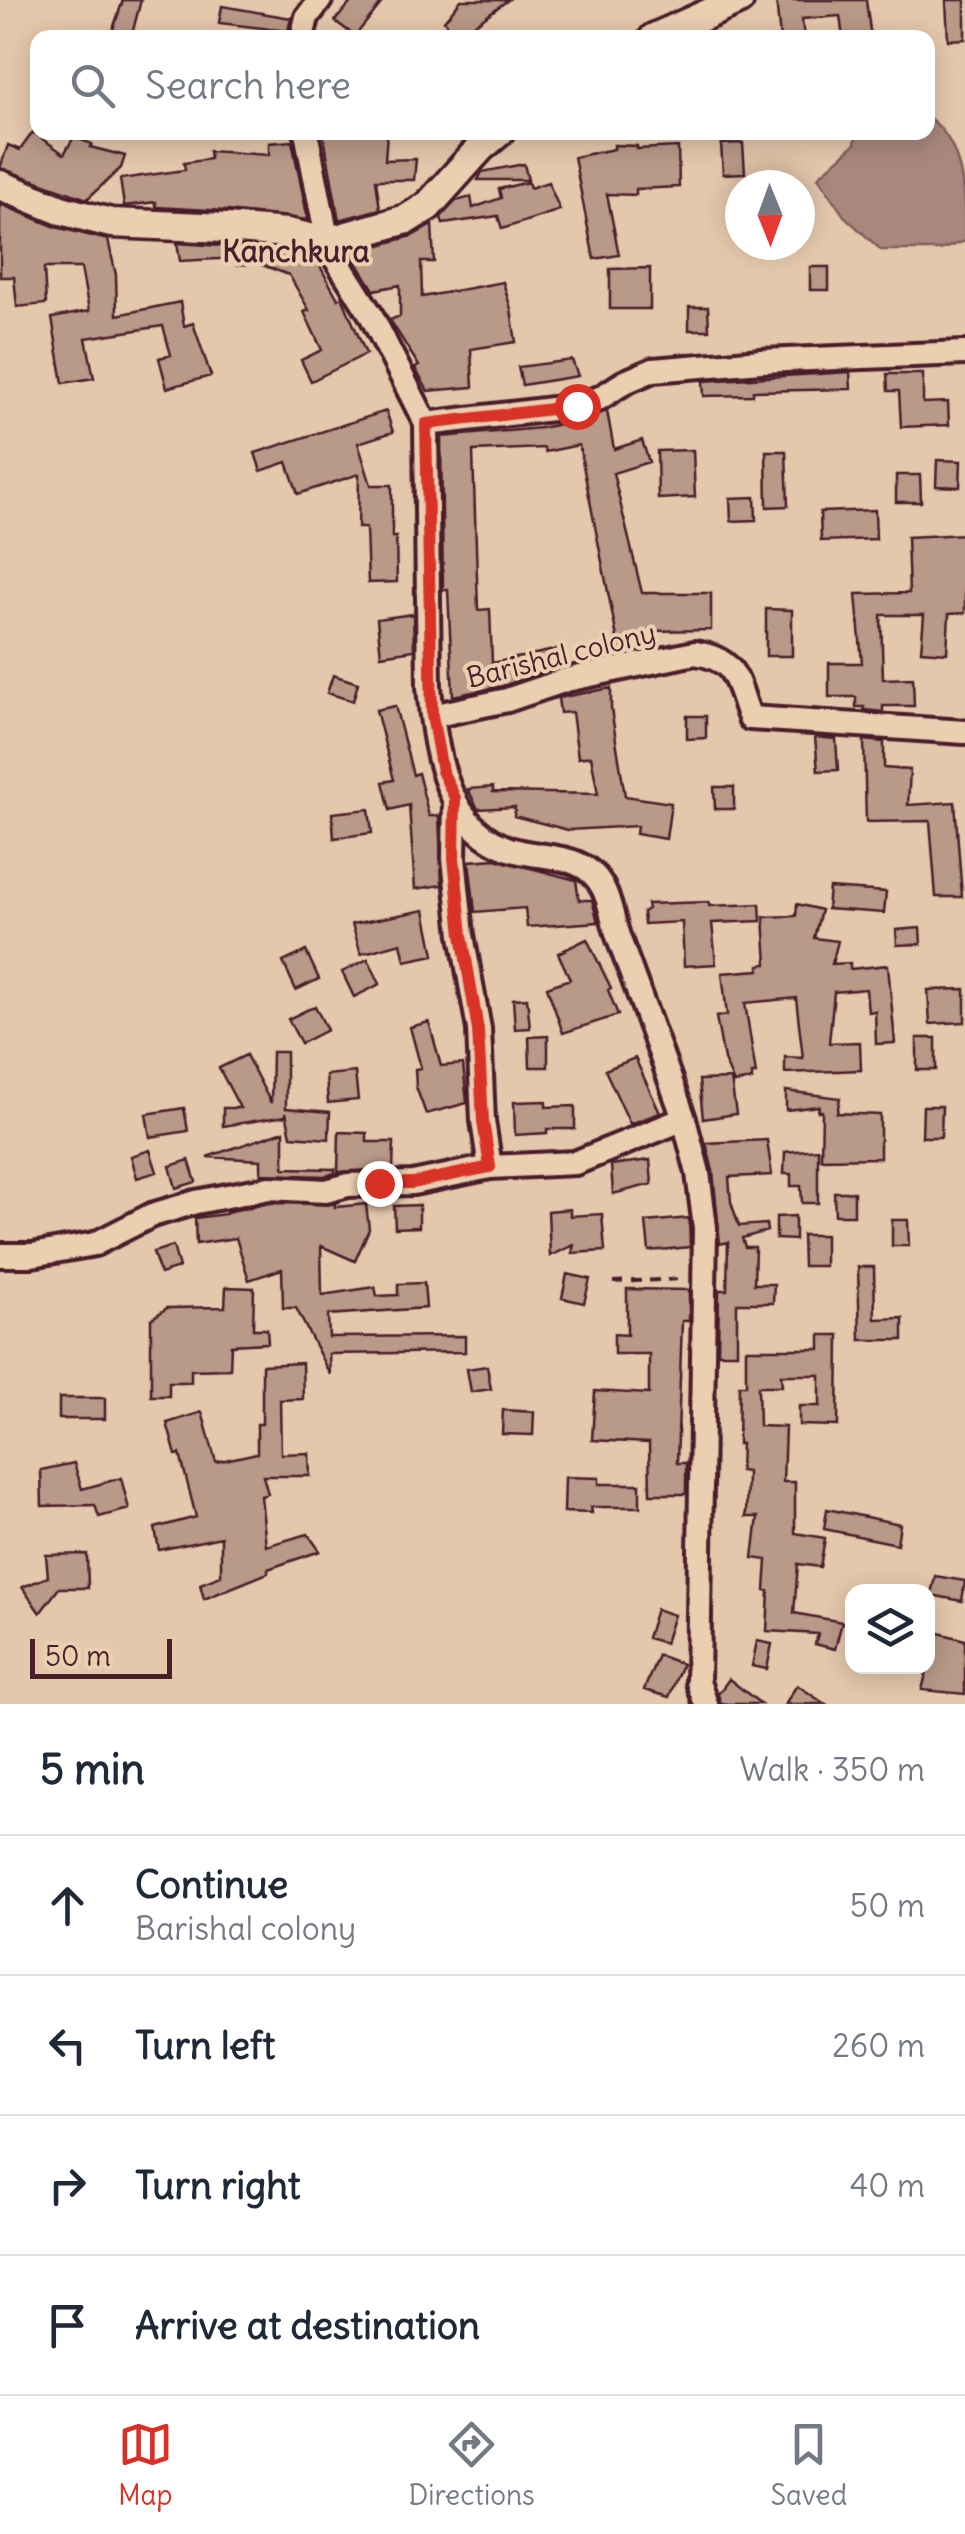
<!DOCTYPE html>
<html lang="en">
<head>
<meta charset="utf-8">
<style>
	:root { --surface:#fff; --page:#f2f2f3; --text:#1f2937; --muted:#747a83; --line:#e0e1e3; --accent:#d93025 }
	body { margin:0; font-family:Delius,sans-serif; background:var(--page); color:var(--text) }
	.controls { position:absolute; right:30px; bottom:30px; display:grid; overflow:hidden; border-radius:20px; box-shadow:0 5px 25px #0003 }
	.controls button { width:90px; height:90px; display:grid; place-items:center; padding:0; border:0; border-bottom:2px solid var(--line); background:var(--surface); color:var(--text); font:50px sans-serif }
	.compass { position:absolute; left:725px; top:170px; width:90px; height:90px; border-radius:50%; background:var(--surface); box-shadow:0 5px 25px #0003; rotate:179deg }
	.scale { position:absolute; left:30px; bottom:25px; width:142px; box-sizing:border-box; padding-left:10px; border:5px solid #4a1f2b; border-top:0; font-size:28px; line-height:35px; white-space:nowrap; color:#4a1f2b; -webkit-text-stroke:8px #eacfb1; paint-order:stroke }
	.stop { position:absolute; width:30px; height:30px; margin:-22px; border:8px solid #d93025; border-radius:50%; background:#fff }
	.stop.end { background:#d93025; border-color:#fff; box-shadow:0 2px 10px #0008 }
	.list { margin:0; padding:0; list-style:none }
	h2 { display:flex; justify-content:space-between; align-items:center; height:130px; margin:0; padding:0 40px; font-size:42px }
	h2 small { font-size:32px; font-weight:400; color:var(--muted) }
	.list li { display:grid; grid-template-columns:65px 1fr auto; gap:30px; align-items:center; box-sizing:border-box; height:140px; padding:0 40px; border-top:2px solid var(--line) }
	.list b { display:block; font-size:38px; white-space:nowrap }
	.list p { margin:0; font-size:32px; white-space:nowrap; color:var(--muted) }
	.list em { font-size:32px; font-style:normal; color:var(--muted) }
	.icon { flex:none; width:55px; height:55px; fill:none; stroke:currentColor; stroke-width:2; stroke-linecap:round; stroke-linejoin:round }
	.map { position:relative; flex:none; width:965px; height:1704px; overflow:hidden }
	.search { position:absolute; background:var(--surface); box-shadow:0 5px 25px #0003; left:30px; right:30px; top:30px; height:110px; display:flex; align-items:center; gap:25px; box-sizing:border-box; padding:0 35px; border-radius:20px; color:var(--muted); font-size:38px }
	.sheet { height:690px; background:var(--surface) }
	nav { display:flex; justify-content:space-around; align-items:center; box-sizing:border-box; height:140px; border-top:2px solid var(--line); background:var(--surface); font-size:28px; color:var(--muted) }
	nav a { display:grid; justify-items:center; gap:5px }
	nav .on { color:var(--accent) }
	.map>svg:first-child { display:block }
</style>
</head>
<body>
<div class="map">
<svg width="965" height="1704" viewBox="0 0 965 1704">
	<rect width="100%" height="100%" fill="#e4c8ac"/>
	<filter id="ink" filterUnits="userSpaceOnUse"><feTurbulence type="fractalNoise" baseFrequency=".01" numOctaves="2"/><feDisplacementMap in="SourceGraphic" scale="20" xChannelSelector="R" yChannelSelector="G"/><feConvolveMatrix kernelMatrix="1 2 1 2 8 2 1 2 1" color-interpolation-filters="sRGB"/></filter>
	<g filter="url(#ink)">
		<!-- water -->
		<path fill="#a9877b" stroke="#835d5b" stroke-width="2.5" d="M 928,117 C 965,143 965,198 965,241 L 940,250 L 881,250 L 844,216 L 818,177 L 855,144 L 856,133 L 928,132 Z"/>
		<!-- building -->
		<path fill="#b99987" stroke="#4a1f2b" stroke-width="2.5" d="M 123,0 L 141,0 L 131,38 L 110,38 Z
			M 353,0 L 384,0 L 355,36 L 335,21 Z
			M 461,0 L 508,0 L 471,27 L 482,38 L 437,38 L 447,24 L 444,21 Z
			M 776,0 L 866,0 L 871,38 L 843,38 L 840,16 L 802,19 L 804,38 L 780,38 Z
			M 946,0 L 965,0 L 965,39 L 948,40 Z
			M 222,6 L 291,18 L 288,31 L 219,23 Z
			M 33,132 L 64,154 L 74,137 L 92,144 L 90,147 L 125,156 L 121,168 L 87,199 L 0,168 L 8,145 L 20,150 Z
			M 323,132 L 387,133 L 385,160 L 416,159 L 414,180 L 376,180 L 380,209 L 339,220 Z
			M 292,141 L 308,220 L 227,211 L 156,207 L 156,202 L 124,206 L 120,179 L 185,170 L 184,163 L 210,159 L 209,151 L 269,155 L 269,143 Z
			M 743,143 L 745,173 L 723,174 L 721,144 Z
			M 614,145 L 637,146 L 637,149 L 678,147 L 679,187 L 636,189 L 636,195 L 607,194 L 619,255 L 594,259 L 574,157 L 614,149 Z
			M 524,164 L 528,180 L 478,180 L 482,172 Z
			M 528,182 L 530,188 L 548,182 L 560,210 L 502,229 L 498,216 L 443,224 L 441,217 L 456,201 L 471,197 L 473,208 L 501,198 L 499,189 Z
			M 0,204 L 56,227 L 108,240 L 116,275 L 117,315 L 180,302 L 184,326 L 193,323 L 211,376 L 167,388 L 159,358 L 171,355 L 163,326 L 86,338 L 94,378 L 63,383 L 52,318 L 89,311 L 81,268 L 44,268 L 46,304 L 17,307 L 14,277 L 0,277 Z
			M 432,225 L 434,262 L 421,262 L 422,297 L 503,282 L 511,309 L 516,342 L 471,349 L 473,387 L 428,391 L 415,368 L 419,366 L 390,320 L 400,316 L 400,285 L 374,290 L 351,253 L 412,236 Z
			M 177,243 L 284,250 L 315,257 L 338,299 L 342,297 L 366,354 L 311,381 L 301,360 L 322,350 L 304,312 L 309,310 L 289,275 L 257,263 L 237,265 L 237,258 L 180,261 Z
			M 810,267 L 829,267 L 829,290 L 810,290 Z
			M 650,268 L 650,309 L 610,309 L 610,269 Z
			M 689,307 L 708,307 L 709,330 L 689,330 Z
			M 572,360 L 578,376 L 522,385 L 518,367 Z
			M 850,372 L 851,389 L 753,391 L 753,395 L 704,396 L 703,381 Z
			M 887,374 L 923,374 L 923,403 L 948,402 L 949,425 L 901,427 L 899,391 L 888,391 Z
			M 386,411 L 393,432 L 358,443 L 371,485 L 392,485 L 392,537 L 396,537 L 397,582 L 368,583 L 366,528 L 358,528 L 359,474 L 298,494 L 287,462 L 261,471 L 255,453 Z
			M 607,411 L 614,449 L 642,440 L 649,462 L 613,473 L 642,593 L 711,593 L 711,630 L 647,631 L 650,647 L 620,653 L 579,445 L 545,452 L 544,448 L 473,451 L 478,610 L 490,609 L 492,663 L 559,649 L 563,665 L 503,686 L 453,696 L 448,590 L 443,590 L 441,437 L 540,428 L 582,420 Z
			M 693,450 L 695,497 L 658,499 L 657,451 Z
			M 766,451 L 786,451 L 788,506 L 767,507 Z
			M 937,460 L 961,461 L 960,487 L 936,486 Z
			M 896,475 L 920,475 L 921,502 L 896,502 Z
			M 755,497 L 756,520 L 731,521 L 730,498 Z
			M 875,510 L 876,539 L 821,541 L 820,512 Z
			M 965,534 L 965,613 L 949,614 L 947,653 L 921,651 L 924,615 L 881,615 L 883,679 L 913,678 L 914,706 L 883,706 L 883,712 L 864,710 L 864,707 L 856,707 L 856,697 L 829,697 L 829,663 L 862,663 L 856,594 L 909,593 L 907,537 Z
			M 766,609 L 792,610 L 792,656 L 766,656 Z
			M 413,614 L 414,650 L 381,655 L 377,619 Z
			M 333,675 L 358,683 L 353,701 L 327,693 Z
			M 611,688 L 611,709 L 625,796 L 671,803 L 666,839 L 636,834 L 637,826 L 568,830 L 514,816 L 515,807 L 478,809 L 468,789 L 493,787 L 493,792 L 598,794 L 591,756 L 578,758 L 572,712 L 560,713 L 558,698 Z
			M 395,706 L 413,775 L 418,773 L 429,816 L 439,816 L 442,885 L 415,889 L 409,805 L 390,810 L 383,782 L 394,780 L 376,710 Z
			M 687,716 L 706,716 L 706,738 L 687,739 Z
			M 815,737 L 836,739 L 838,770 L 818,771 Z
			M 864,740 L 884,742 L 884,768 L 910,770 L 908,805 L 955,802 L 962,897 L 936,897 L 930,821 L 866,822 Z
			M 714,787 L 734,787 L 734,809 L 715,809 Z
			M 369,809 L 372,833 L 334,838 L 332,813 Z
			M 496,859 L 576,880 L 579,900 L 592,900 L 598,922 L 527,927 L 525,908 L 475,912 L 469,861 Z
			M 829,888 L 886,892 L 884,913 L 827,909 Z
			M 709,902 L 709,906 L 760,904 L 761,921 L 712,923 L 716,964 L 684,966 L 682,922 L 644,924 L 643,912 L 648,909 L 647,904 Z
			M 797,904 L 821,910 L 814,938 L 838,941 L 832,964 L 850,963 L 850,969 L 888,965 L 895,1043 L 876,1044 L 875,1011 L 868,1012 L 866,989 L 834,992 L 829,1043 L 860,1042 L 861,1070 L 785,1073 L 785,1057 L 803,1058 L 796,998 L 745,1003 L 756,1074 L 752,1074 L 752,1080 L 734,1083 L 724,1060 L 716,1017 L 727,1015 L 722,973 L 759,970 L 759,965 L 767,964 L 764,917 L 796,916 Z
			M 425,910 L 434,955 L 405,961 L 401,943 L 361,954 L 352,924 Z
			M 920,928 L 921,944 L 897,945 L 896,930 Z
			M 587,939 L 611,988 L 608,990 L 618,1015 L 563,1033 L 547,987 L 570,979 L 558,953 Z
			M 306,951 L 319,979 L 296,990 L 283,962 Z
			M 368,959 L 380,984 L 354,997 L 342,972 Z
			M 965,989 L 965,1022 L 930,1024 L 928,990 Z
			M 527,998 L 530,1028 L 515,1029 L 513,999 Z
			M 315,1006 L 327,1030 L 301,1043 L 288,1019 Z
			M 429,1022 L 441,1066 L 463,1064 L 467,1103 L 426,1114 L 416,1087 L 415,1069 L 421,1068 L 410,1027 Z
			M 548,1036 L 548,1067 L 530,1067 L 529,1037 Z
			M 917,1038 L 936,1038 L 936,1070 L 917,1070 Z
			M 272,1052 L 286,1052 L 286,1108 L 330,1112 L 329,1139 L 291,1136 L 286,1112 L 286,1116 L 223,1126 L 223,1108 L 240,1108 L 219,1068 L 246,1055 L 271,1103 Z
			M 635,1058 L 660,1113 L 630,1124 L 605,1070 Z
			M 355,1072 L 358,1100 L 328,1103 L 326,1075 Z
			M 731,1079 L 736,1114 L 703,1119 L 699,1080 Z
			M 786,1091 L 840,1098 L 837,1113 L 880,1115 L 880,1158 L 821,1159 L 822,1111 L 818,1111 L 819,1106 L 786,1110 Z
			M 546,1101 L 546,1107 L 575,1106 L 575,1129 L 547,1129 L 547,1133 L 515,1135 L 514,1102 Z
			M 923,1106 L 942,1106 L 941,1137 L 922,1137 Z
			M 184,1108 L 188,1131 L 150,1137 L 146,1114 Z
			M 284,1131 L 284,1168 L 335,1169 L 335,1173 L 324,1176 L 261,1174 L 261,1160 L 207,1157 Z
			M 339,1132 L 367,1133 L 367,1142 L 394,1142 L 393,1169 L 338,1172 Z
			M 767,1140 L 772,1175 L 729,1177 L 731,1202 L 739,1226 L 766,1224 L 767,1231 L 742,1238 L 745,1247 L 755,1247 L 754,1284 L 774,1284 L 773,1303 L 737,1303 L 737,1353 L 718,1353 L 719,1290 L 727,1290 L 728,1242 L 720,1244 L 713,1171 L 706,1143 Z
			M 818,1149 L 818,1203 L 802,1203 L 801,1186 L 791,1186 L 791,1174 L 784,1174 L 785,1152 Z
			M 150,1150 L 157,1172 L 137,1178 L 131,1156 Z
			M 189,1160 L 196,1182 L 176,1188 L 170,1166 Z
			M 650,1160 L 652,1184 L 613,1194 L 611,1165 Z
			M 834,1192 L 854,1192 L 854,1215 L 835,1215 Z
			M 270,1203 L 335,1204 L 335,1207 L 366,1204 L 369,1229 L 355,1261 L 321,1246 L 322,1295 L 375,1287 L 377,1296 L 398,1295 L 398,1284 L 424,1283 L 426,1308 L 328,1315 L 329,1337 L 465,1336 L 465,1352 L 329,1354 L 330,1375 L 296,1308 L 283,1308 L 282,1269 L 249,1280 L 236,1238 L 196,1244 L 195,1218 L 226,1214 L 226,1212 Z
			M 419,1205 L 419,1227 L 395,1228 L 394,1206 Z
			M 570,1209 L 570,1216 L 602,1214 L 605,1251 L 572,1253 L 574,1245 L 550,1256 L 548,1211 Z
			M 795,1216 L 795,1240 L 776,1239 L 776,1217 Z
			M 689,1218 L 690,1247 L 649,1251 L 646,1222 Z
			M 892,1220 L 908,1220 L 909,1246 L 892,1246 Z
			M 802,1235 L 825,1235 L 825,1266 L 803,1266 Z
			M 173,1246 L 179,1268 L 160,1274 L 153,1252 Z
			M 858,1267 L 874,1267 L 875,1319 L 903,1318 L 903,1340 L 860,1340 Z
			M 567,1274 L 590,1279 L 584,1303 L 562,1298 Z
			M 226,1287 L 254,1288 L 253,1329 L 267,1329 L 268,1343 L 231,1345 L 230,1369 L 191,1370 L 191,1382 L 169,1382 L 169,1396 L 151,1396 L 151,1319 L 167,1308 L 225,1307 Z
			M 627,1289 L 689,1290 L 689,1321 L 682,1321 L 677,1463 L 686,1463 L 686,1494 L 650,1494 L 649,1443 L 592,1440 L 595,1391 L 649,1394 L 649,1354 L 614,1354 L 614,1334 L 627,1335 Z
			M 820,1335 L 839,1335 L 838,1426 L 799,1425 L 799,1406 L 820,1406 L 820,1375 L 781,1375 L 782,1386 L 758,1386 L 759,1426 L 785,1427 L 783,1482 L 795,1482 L 795,1533 L 825,1538 L 820,1567 L 798,1564 L 794,1613 L 842,1622 L 835,1649 L 815,1644 L 818,1634 L 767,1631 L 769,1591 L 765,1590 L 767,1560 L 753,1558 L 758,1517 L 746,1517 L 747,1472 L 740,1471 L 741,1444 L 738,1444 L 739,1385 L 746,1385 L 746,1349 L 820,1349 Z
			M 302,1363 L 303,1399 L 280,1400 L 281,1454 L 309,1453 L 310,1476 L 263,1476 L 268,1494 L 261,1496 L 266,1546 L 308,1534 L 320,1551 L 268,1569 L 268,1573 L 204,1599 L 200,1584 L 221,1576 L 221,1537 L 159,1550 L 155,1528 L 196,1517 L 180,1454 L 176,1455 L 167,1423 L 202,1412 L 216,1462 L 257,1453 L 257,1424 L 262,1424 L 262,1365 Z
			M 487,1366 L 491,1389 L 471,1392 L 467,1369 Z
			M 59,1398 L 105,1398 L 105,1419 L 59,1419 Z
			M 503,1410 L 534,1412 L 533,1435 L 502,1434 Z
			M 74,1463 L 82,1489 L 121,1478 L 129,1509 L 99,1517 L 95,1505 L 42,1506 L 41,1470 Z
			M 565,1477 L 599,1478 L 599,1484 L 640,1484 L 640,1507 L 591,1507 L 592,1513 L 564,1512 Z
			M 827,1509 L 900,1524 L 897,1544 L 824,1529 Z
			M 87,1554 L 88,1588 L 59,1588 L 40,1613 L 22,1587 L 48,1577 L 46,1555 Z
			M 935,1576 L 965,1581 L 962,1601 L 931,1595 Z
			M 656,1609 L 674,1615 L 665,1643 L 647,1638 Z
			M 928,1630 L 965,1640 L 965,1694 L 922,1690 L 928,1666 Z
			M 757,1641 L 772,1644 L 767,1669 L 752,1666 Z
			M 658,1655 L 682,1664 L 669,1697 L 644,1690 Z
			M 729,1679 L 761,1704 L 721,1704 L 718,1694 Z
			M 797,1685 L 825,1704 L 785,1704 Z"/>
		<g fill="none" stroke-linecap="round" stroke-linejoin="round">
			<!-- minor casing -->
			<g stroke="#4a1f2b" stroke-width="30">
				<path id="minor" d="M 302,38 L 307,17 L 320,0
					M 426,424 L 577,406 L 600,398 L 625,382 L 653,370 L 761,361 L 965,353
					M 432,716 L 507,700 L 566,680 L 695,653 C 738,659 736,682 750,718 L 965,732
					M 455,799 L 454,858 L 462,935 L 479,1029 L 483,1121 L 490,1167
					M 684,1119 L 698,1173 L 705,1228 L 698,1682 L 706,1704
					M 0,1255 L 32,1255 L 95,1244 L 152,1215 L 196,1202 L 269,1188 L 326,1191 L 348,1185 L 413,1183 L 490,1167 L 575,1163 L 684,1119 C 663,1059 641,999 619,939 C 613,923 611,903 603,888 C 583,848 536,862 502,846 C 443,821 434,743 429,687 L 426,424 L 370,313 L 329,248 L 306,132"/>
			</g>
			<!-- tertiary casing -->
			<g stroke="#4a1f2b" stroke-width="35">
				<path id="tertiary" d="M 654,38 L 739,0
					M 0,185 L 61,210 L 111,223 L 226,228 L 287,233 L 327,242 L 407,219 L 428,206 L 481,147 L 499,132"/>
			</g>
			<!-- path -->
			<path stroke="#4a1f2b" stroke-width="4" stroke-dasharray="10 8" stroke-linecap="butt" d="M 613,1282 L 683,1279"/>
			<!-- minor -->
			<use href="#minor" stroke="#eacfb1" stroke-width="22"/>
			<!-- tertiary -->
			<use href="#tertiary" stroke="#eacfb1" stroke-width="28"/>
		</g>
	</g>
	<g fill="none" stroke-linecap="round" stroke-linejoin="round" filter="url(#ink)">
		<!-- route -->
		<path stroke="#d93025" stroke-width="12" d="M 379,1183 L 413,1183 L 490,1167 L 483,1121 L 478,1030 L 462,935 L 454,858 L 455,798 L 442,771 L 432,716 L 426,424 L 577,406"/>
	</g>
	<g text-anchor="middle" stroke-width="8" stroke-linejoin="round" paint-order="stroke">
		<!-- street labels -->
		<g font-size="28" fill="#4a1f2b" stroke="#eacfb1">
			<text transform="translate(561 655) rotate(-14)" y="10">Barishal colony</text>
		</g>
		<!-- neighbourhood labels -->
		<g font-size="30" font-weight="bold" fill="#4a1f2b" stroke="#eacfb1">
			<text x="296" y="262">Kanchkura</text>
		</g>
	</g>
</svg>
<div class="controls">
<button><svg class="icon" aria-label="layers" viewBox="0 0 24 24"><path d="M12 4l9 5-9 5-9-5zM3 14l9 5 9-5"/></svg></button>
</div>
<svg class="compass" viewBox="-18 -18 36 36"><path d="M0-13l5 13h-10z" fill="#e53935"/><path d="M0 13l5-13h-10z" fill="#747a83"/></svg>
<div class="scale">50 m</div>
<div class="stop" style="left:577px;top:406px"></div>
<div class="stop end" style="left:379px;top:1183px"></div>
<div class="search"><svg class="icon" aria-label="search" viewBox="0 0 24 24"><circle cx="10" cy="10" r="6"/><path d="M15 15l6 6"/></svg>Search here</div>
</div>
<section class="sheet">
<h2>5 min<small>Walk · 350 m</small></h2>
<ul class="list">
<li><svg class="icon" aria-label="ahead" viewBox="0 0 24 24"><path d="M12 20V5M6 11l6-6 6 6"/></svg><div><b>Continue</b><p>Barishal colony</p></div><em>50 m</em></li>
<li><svg class="icon" aria-label="left" viewBox="0 0 24 24"><path d="M17 20v-9H6M10 6l-5 5 5 5"/></svg><div><b>Turn left</b></div><em>260 m</em></li>
<li><svg class="icon" aria-label="right" viewBox="0 0 24 24"><path d="M7 20v-9h11M14 6l5 5-5 5"/></svg><div><b>Turn right</b></div><em>40 m</em></li>
<li><svg class="icon" aria-label="arrive" viewBox="0 0 24 24"><path d="M6 21V4h12l-3 4 3 4H6"/></svg><div><b>Arrive at destination</b></div></li>
</ul>
</section>
<nav>
<a class="on"><svg class="icon" aria-label="map" viewBox="0 0 24 24"><path d="M3 6l6-2 6 2 6-2v14l-6 2-6-2-6 2zM9 4v14M15 6v14"/></svg>Map</a>
<a><svg class="icon" aria-label="directions" viewBox="0 0 24 24"><path d="M12 3l9 9-9 9-9-9zM9 14v-3h6M13 9l2 2-2 2"/></svg>Directions</a>
<a><svg class="icon" aria-label="saved" viewBox="0 0 24 24"><path d="M7 4h10v16l-5-4-5 4z"/></svg>Saved</a>
</nav>
</body>
</html>
